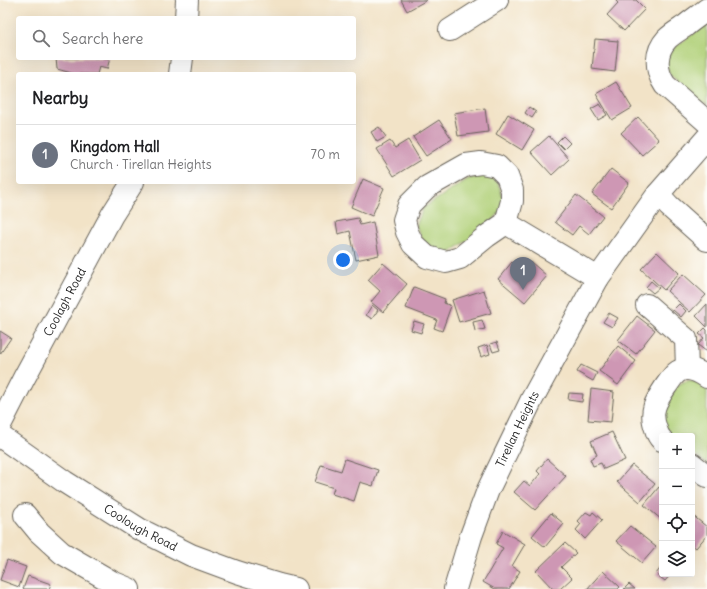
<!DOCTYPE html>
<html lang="en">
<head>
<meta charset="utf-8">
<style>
	:root { --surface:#fff; --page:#f2f2f2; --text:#202124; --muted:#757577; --line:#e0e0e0; --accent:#db2777 }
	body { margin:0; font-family:Delius,sans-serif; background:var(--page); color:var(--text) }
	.controls { position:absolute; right:12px; bottom:12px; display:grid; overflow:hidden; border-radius:4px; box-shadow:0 4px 16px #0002 }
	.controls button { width:36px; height:36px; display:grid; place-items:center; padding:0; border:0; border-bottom:1px solid var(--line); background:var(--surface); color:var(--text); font:20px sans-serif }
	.you { position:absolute; left:343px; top:260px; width:14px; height:14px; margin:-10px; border:3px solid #fff; border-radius:50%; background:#1a73e8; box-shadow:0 0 0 6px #1a73e833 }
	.badge { display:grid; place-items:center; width:26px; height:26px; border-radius:50%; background:var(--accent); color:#fff; font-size:13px; font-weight:700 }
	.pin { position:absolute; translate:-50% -33px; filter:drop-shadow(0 1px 2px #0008) }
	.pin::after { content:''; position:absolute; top:21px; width:14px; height:12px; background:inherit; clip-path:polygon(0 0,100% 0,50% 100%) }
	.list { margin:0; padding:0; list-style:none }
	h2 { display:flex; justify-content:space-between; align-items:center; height:52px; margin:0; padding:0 16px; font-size:17px }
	h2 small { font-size:13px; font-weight:400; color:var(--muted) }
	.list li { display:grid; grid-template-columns:26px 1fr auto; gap:12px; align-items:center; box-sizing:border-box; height:60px; padding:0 16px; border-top:1px solid var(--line) }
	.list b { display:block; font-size:15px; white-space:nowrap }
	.list p { margin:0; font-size:13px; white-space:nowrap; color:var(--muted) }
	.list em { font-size:13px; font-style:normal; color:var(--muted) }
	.icon { flex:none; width:22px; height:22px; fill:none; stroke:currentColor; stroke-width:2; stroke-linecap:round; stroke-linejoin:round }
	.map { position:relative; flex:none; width:707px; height:589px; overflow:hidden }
	.search { position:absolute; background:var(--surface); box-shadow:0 4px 16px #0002; left:16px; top:16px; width:340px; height:44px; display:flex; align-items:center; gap:10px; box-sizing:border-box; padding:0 14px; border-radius:4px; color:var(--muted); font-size:15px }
	.panel { position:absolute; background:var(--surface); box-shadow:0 4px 16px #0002; left:16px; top:72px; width:340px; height:112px; border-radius:4px }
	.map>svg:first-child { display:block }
</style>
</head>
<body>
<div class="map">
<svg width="707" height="589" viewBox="0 0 707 589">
	<rect width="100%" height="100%" fill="#fdfcf7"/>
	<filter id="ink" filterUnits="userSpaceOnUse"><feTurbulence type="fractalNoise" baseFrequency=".025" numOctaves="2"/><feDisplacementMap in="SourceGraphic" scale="8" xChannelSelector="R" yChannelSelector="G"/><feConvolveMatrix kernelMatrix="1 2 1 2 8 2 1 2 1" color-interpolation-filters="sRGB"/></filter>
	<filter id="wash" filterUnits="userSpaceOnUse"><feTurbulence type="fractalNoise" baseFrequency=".012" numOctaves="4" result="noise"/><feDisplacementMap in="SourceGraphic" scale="16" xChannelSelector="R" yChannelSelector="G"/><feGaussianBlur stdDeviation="0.9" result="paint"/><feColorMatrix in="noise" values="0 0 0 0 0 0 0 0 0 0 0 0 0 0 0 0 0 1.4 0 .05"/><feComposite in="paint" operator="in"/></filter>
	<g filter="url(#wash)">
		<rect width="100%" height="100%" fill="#f2e3c7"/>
		<!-- green -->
		<path fill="#b0d078" stroke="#66764a" d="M 707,24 L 707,105 L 695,99 L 669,74 L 666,60 L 670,52 L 680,43 Z
			M 483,175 L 498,182 L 505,205 L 491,223 L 447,255 L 432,248 L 423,241 L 416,226 L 423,208 L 468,179 Z
			M 691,380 L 700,383 L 707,389 L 707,464 L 692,453 L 692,436 L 670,436 L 667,433 L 661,411 L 677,386 L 683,382 Z"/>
		<g id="blocks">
			<!-- building -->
			<path fill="#ce97b4" d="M 401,0 L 427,0 L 407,11 Z
				M 615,0 L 636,0 L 645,9 L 624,31 L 607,15 L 618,3 Z
				M 595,39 L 618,41 L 615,72 L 592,69 Z
				M 56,58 L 110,58 L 107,69 L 99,67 L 97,74 L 75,74 L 57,69 Z
				M 616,82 L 632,108 L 612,120 L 596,94 Z
				M 600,104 L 607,115 L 598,120 L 591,109 Z
				M 529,107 L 536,112 L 532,118 L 525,113 Z
				M 485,108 L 488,132 L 458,136 L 454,113 Z
				M 508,114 L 534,130 L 522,150 L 496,134 Z
				M 638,117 L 659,140 L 642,155 L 621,133 Z
				M 439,120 L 452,139 L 426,156 L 413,137 Z
				M 379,127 L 386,137 L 377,142 L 371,132 Z
				M 549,136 L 569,159 L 552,175 L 531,152 Z
				M 563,136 L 570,143 L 564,149 L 557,142 Z
				M 408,140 L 420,160 L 394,176 L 377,149 L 390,141 L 395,148 Z
				M 611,169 L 629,183 L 611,208 L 592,194 Z
				M 363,179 L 384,188 L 372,216 L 351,207 Z
				M 576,195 L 603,216 L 589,234 L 579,226 L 572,235 L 555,222 Z
				M 358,218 L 360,225 L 373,222 L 379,255 L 356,260 L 350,231 L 338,234 L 336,222 Z
				M 657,252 L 679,273 L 664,290 L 641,269 Z
				M 512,262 L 523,271 L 531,262 L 547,276 L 525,302 L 498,279 Z
				M 383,263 L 407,284 L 383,312 L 371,302 L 380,291 L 368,280 Z
				M 683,274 L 706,295 L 690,312 L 667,291 Z
				M 651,281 L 659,288 L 653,293 L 646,287 Z
				M 414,287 L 445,299 L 444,303 L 451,306 L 442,331 L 434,328 L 437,320 L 406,308 Z
				M 484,290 L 491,313 L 459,322 L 452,300 Z
				M 679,304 L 686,311 L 681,317 L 673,310 Z
				M 707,304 L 707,327 L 696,316 Z
				M 372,305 L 378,310 L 372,319 L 366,315 Z
				M 609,313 L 618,318 L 612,327 L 603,322 Z
				M 637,316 L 655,330 L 636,354 L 618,340 Z
				M 482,320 L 485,329 L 475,331 L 473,322 Z
				M 414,321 L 424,324 L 421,333 L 411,330 Z
				M 705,328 L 707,330 L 707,352 L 698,345 L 704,338 L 699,334 Z
				M 0,331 L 11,338 L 0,354 Z
				M 497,342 L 500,350 L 493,352 L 490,344 Z
				M 487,345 L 490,354 L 481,357 L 478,348 Z
				M 618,346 L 636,361 L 618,385 L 599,371 Z
				M 581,365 L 597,373 L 593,381 L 577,372 Z
				M 591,389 L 614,392 L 611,422 L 588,420 Z
				M 569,393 L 583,394 L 582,402 L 568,400 Z
				M 612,432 L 625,460 L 604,469 L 601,463 L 593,466 L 590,459 L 597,455 L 591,441 Z
				M 345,459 L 378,470 L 373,486 L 360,482 L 354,501 L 332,494 L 334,488 L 315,482 L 321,465 L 341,471 Z
				M 547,459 L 566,476 L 535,510 L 514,492 L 524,481 L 530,486 L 540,474 L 537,471 Z
				M 632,465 L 655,484 L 640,502 L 617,482 Z
				M 659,487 L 662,490 L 662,520 L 644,505 Z
				M 586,512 L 591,515 L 593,512 L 602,520 L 585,539 L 576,530 L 581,524 L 578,521 Z
				M 551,513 L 564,524 L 545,547 L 532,536 Z
				M 692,515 L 707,527 L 707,535 L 696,548 L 692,545 Z
				M 630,526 L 656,547 L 642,563 L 616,541 Z
				M 503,531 L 525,544 L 512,566 L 520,571 L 509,589 L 495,589 L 483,582 L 503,548 L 496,544 Z
				M 565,543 L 576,553 L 561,567 L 572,578 L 560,589 L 553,589 L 536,571 Z
				M 7,560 L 26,567 L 19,587 L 0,580 Z
				M 662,566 L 662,574 L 671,574 L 665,581 L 656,574 Z
				M 603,571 L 620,587 L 618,589 L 587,589 Z
				M 28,576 L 51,584 L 49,589 L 23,589 Z
				M 629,584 L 635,589 L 624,589 Z"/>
		</g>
	</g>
	<g filter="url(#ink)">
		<use href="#blocks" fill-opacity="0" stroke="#676258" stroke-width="1"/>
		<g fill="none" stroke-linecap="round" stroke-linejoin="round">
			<!-- minor casing -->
			<g stroke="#676258" stroke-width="24">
				<g id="minor">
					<path d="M 707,9 C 700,15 692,20 685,26 C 679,30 672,34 667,39 C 655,52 655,70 665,85 L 707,122"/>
					<path d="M 186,18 L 187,0"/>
					<path d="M 450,30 L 497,0"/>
					<path d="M 180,74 L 182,58"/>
					<path d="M 481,163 L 497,166 L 507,176 L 512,190 L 512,201 L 506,223 L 487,236 L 460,258 L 446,262 L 427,257 L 413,244 L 407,232 L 404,220 L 409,205 L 427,187 L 466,165 Z"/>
					<path d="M 658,194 L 669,206 L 707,240"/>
					<path d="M 506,223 L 598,278"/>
					<path d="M 647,305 L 686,339 L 687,369"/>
					<path id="s1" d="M 0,425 L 24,378 L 112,215 L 133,182"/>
					<path id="s2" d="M 0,436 L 65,482 L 139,529 L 191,555 L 237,572 L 279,585 L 296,589"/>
					<path d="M 662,440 C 659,437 657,433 656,429 C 649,411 656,401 666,386 C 672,378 676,369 687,369 C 694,369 701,373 707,377"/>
					<path d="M 692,464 L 707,476"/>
					<path d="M 25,515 L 39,532 L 62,553 L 112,582 L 129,589"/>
					<path id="s3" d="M 455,589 L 471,536 L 488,490 L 532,399 L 598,278 L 658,194 L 707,138"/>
				</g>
			</g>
			<!-- minor -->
			<use href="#minor" stroke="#fff" stroke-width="22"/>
		</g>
	</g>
	<g text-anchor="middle" stroke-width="4" stroke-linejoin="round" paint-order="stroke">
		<!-- street labels -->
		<g font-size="12" fill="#1c1c1c" stroke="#fdfcf7">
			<text dy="4" stroke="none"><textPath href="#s1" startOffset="139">Coolagh Road</textPath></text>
			<text dy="4" stroke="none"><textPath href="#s3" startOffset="172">Tirellan Heights</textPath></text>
			<text dy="4" stroke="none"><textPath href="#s2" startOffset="168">Coolough Road</textPath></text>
		</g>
	</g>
</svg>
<div class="controls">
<button>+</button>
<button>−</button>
<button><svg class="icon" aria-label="locate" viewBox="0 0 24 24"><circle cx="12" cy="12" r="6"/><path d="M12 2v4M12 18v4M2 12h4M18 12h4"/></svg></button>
<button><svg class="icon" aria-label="layers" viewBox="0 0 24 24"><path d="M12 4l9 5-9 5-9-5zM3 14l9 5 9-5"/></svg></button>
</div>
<div class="you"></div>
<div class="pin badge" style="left:523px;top:290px;background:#6b7280">1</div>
<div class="search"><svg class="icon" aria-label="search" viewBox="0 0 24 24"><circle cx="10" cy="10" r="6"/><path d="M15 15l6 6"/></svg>Search here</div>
<section class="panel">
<h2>Nearby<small></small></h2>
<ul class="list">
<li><span class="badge" style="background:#6b7280">1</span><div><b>Kingdom Hall</b><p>Church · Tirellan Heights</p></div><em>70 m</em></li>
</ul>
</section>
</div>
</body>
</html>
